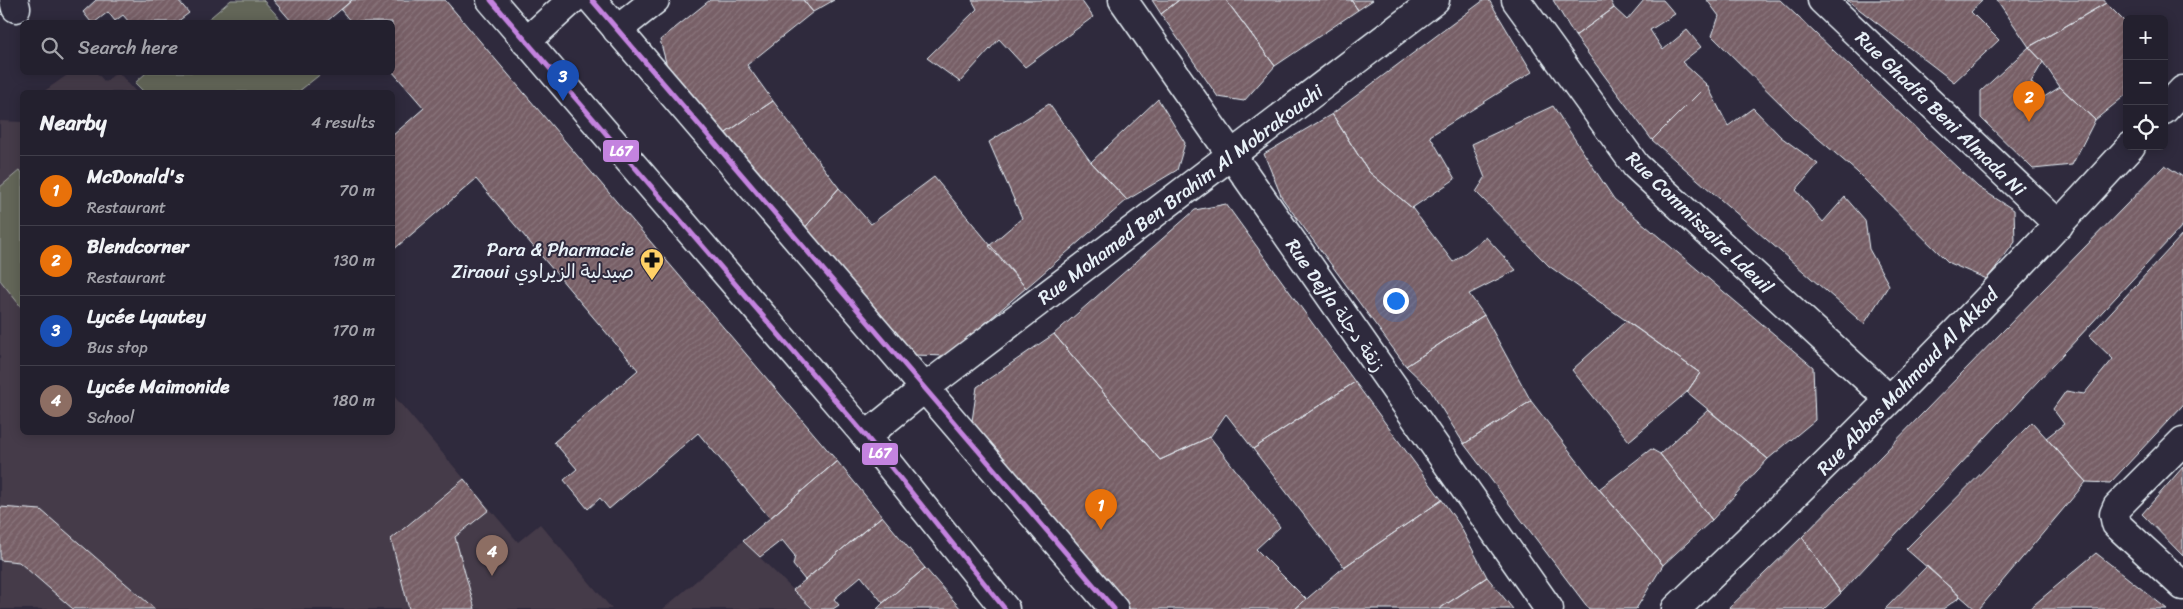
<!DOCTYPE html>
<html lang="en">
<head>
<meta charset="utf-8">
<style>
	:root { --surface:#23202e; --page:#2b2836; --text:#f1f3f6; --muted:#a3a3aa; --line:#403e4a; --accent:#0b8043 }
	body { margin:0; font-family:Sriracha,"Playpen Sans Arabic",sans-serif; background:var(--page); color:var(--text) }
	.controls { position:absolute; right:15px; top:15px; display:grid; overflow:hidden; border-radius:8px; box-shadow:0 2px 12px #0003 }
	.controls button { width:45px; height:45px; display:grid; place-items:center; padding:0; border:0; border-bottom:1px solid var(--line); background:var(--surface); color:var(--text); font:25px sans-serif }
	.you { position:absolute; left:1395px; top:300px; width:18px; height:18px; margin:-12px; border:4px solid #fff; border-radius:50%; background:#1a73e8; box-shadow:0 0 0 8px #1a73e833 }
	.badge { display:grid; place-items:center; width:32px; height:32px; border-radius:50%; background:var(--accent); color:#fff; font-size:16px; font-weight:700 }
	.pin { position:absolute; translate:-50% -41px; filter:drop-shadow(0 1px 2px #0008) }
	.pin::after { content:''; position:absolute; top:26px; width:18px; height:15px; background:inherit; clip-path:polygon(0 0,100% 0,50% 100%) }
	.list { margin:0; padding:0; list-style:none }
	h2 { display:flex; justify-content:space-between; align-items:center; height:65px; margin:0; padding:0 20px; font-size:21px }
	h2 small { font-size:16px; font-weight:400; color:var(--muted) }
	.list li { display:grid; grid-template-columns:32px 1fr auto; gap:15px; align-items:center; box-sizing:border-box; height:70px; padding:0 20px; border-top:1px solid var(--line) }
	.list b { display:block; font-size:19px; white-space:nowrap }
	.list p { margin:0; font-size:16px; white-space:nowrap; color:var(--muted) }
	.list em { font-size:16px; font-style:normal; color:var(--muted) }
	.icon { flex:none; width:28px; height:28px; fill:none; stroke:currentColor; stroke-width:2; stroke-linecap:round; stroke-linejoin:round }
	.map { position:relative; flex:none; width:2183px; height:609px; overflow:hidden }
	.search { position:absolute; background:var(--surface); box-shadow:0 2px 12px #0003; left:20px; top:20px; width:375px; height:55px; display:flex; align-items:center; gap:12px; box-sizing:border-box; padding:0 18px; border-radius:8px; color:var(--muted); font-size:19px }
	.panel { position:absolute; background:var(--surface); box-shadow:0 2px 12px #0003; left:20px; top:90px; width:375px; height:345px; border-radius:8px }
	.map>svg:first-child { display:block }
</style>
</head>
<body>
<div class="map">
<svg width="2183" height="609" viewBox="0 0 2183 609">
	<defs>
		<pattern id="building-hatch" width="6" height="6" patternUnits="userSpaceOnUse" patternTransform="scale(1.25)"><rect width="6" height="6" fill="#775f66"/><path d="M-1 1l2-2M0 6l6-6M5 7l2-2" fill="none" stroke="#8a767d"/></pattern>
	</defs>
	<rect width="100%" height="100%" fill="#2f2a3d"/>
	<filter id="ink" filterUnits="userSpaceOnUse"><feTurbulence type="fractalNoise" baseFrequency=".02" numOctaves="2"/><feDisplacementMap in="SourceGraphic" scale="10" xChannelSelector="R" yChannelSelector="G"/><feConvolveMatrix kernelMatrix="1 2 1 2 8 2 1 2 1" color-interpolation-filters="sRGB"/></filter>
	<g filter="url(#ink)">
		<!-- built -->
		<path fill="#453a49" d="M 70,73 L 97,73 L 105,82 L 116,73 L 119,73 L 136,92 L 43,92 Z
			M 0,121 L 22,122 L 22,432 L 392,432 L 393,395 L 518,542 L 540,524 L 612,609 L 0,609 Z
			M 743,541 L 813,609 L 663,609 Z"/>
		<!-- pitch -->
		<path fill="#646658" stroke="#a6aca8" d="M 231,0 L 263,0 L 283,22 L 205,22 Z
			M 147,72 L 322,72 L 322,73 L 298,92 L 144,92 L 135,83 Z
			M 20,170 L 22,173 L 22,308 L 0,280 L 0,187 Z"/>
		<!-- building -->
		<path fill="url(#building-hatch)" stroke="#e8f1f8" d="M 96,0 L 178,0 L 189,13 L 177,22 L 129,22 L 123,15 L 115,21 L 108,12 L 95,22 L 91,22 L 83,12 Z
			M 273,0 L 352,0 L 326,22 L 292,22 Z
			M 352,0 L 445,0 L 837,461 L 770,518 L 698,433 L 609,509 L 600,498 L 588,509 L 564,480 L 577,469 L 554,442 L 638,370 L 476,179 L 392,251 L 392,136 L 424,108 L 392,71 L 392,22 L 351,22 L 341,10 Z
			M 710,0 L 803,0 L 813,12 L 747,65 L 773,101 L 717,139 L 668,70 L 660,40 Z
			M 803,0 L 834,0 L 813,12 Z
			M 972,0 L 1081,0 L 1093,17 L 1025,67 L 999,39 L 960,82 L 927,58 L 977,9 Z
			M 1152,0 L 1179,0 L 1161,14 Z
			M 1179,0 L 1226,0 L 1275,66 L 1244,101 L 1218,97 L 1161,14 Z
			M 1226,0 L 1351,0 L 1358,10 L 1275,66 Z
			M 1351,0 L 1373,0 L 1358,10 Z
			M 1484,0 L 1489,0 L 1532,72 L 1430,136 L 1455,179 L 1412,208 L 1369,172 L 1332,114 Z
			M 1553,0 L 1610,0 L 1614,8 L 1575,36 Z
			M 1644,0 L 1663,0 L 1675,14 L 1650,30 L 1663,50 L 1687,30 L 1701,47 L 1682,62 L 1707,85 L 1652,140 L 1575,36 L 1614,8 L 1627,20 Z
			M 1707,0 L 1780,0 L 1978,187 L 2014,210 L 2015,242 L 1987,279 L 1949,263 L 1857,172 L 1798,121 L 1712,36 L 1719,16 Z
			M 1847,0 L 1982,0 L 1971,12 L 1999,40 L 1954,82 Z
			M 1997,0 L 2104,0 L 2106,3 L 2029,47 Z
			M 2106,3 L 2127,24 L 2127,94 L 2095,120 L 2060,87 L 2043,62 L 2029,47 Z
			M 2029,47 L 2043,62 L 2031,82 L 2044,97 L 2060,87 L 2095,120 L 2072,165 L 2033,169 L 1981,118 L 1981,91 Z
			M 1707,85 L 1728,126 L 1753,108 L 1781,137 L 1818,164 L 1796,190 L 1823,222 L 1845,197 L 1865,220 L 1869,249 L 1889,285 L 1864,324 L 1652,140 Z
			M 1158,99 L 1185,143 L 1177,170 L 1127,200 L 1091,162 Z
			M 773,101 L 839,188 L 803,230 L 717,139 Z
			M 1049,104 L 1091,162 L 1127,200 L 1026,288 L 989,246 L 1022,218 L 989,142 Z
			M 1553,106 L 1614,199 L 1813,367 L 1815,420 L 1768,459 L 1687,392 L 1700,373 L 1549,266 L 1476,192 L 1485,178 L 1472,144 Z
			M 1332,114 L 1369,172 L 1412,208 L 1453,262 L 1486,237 L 1516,270 L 1469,294 L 1484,315 L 1406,366 L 1282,198 L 1264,154 Z
			M 2165,165 L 2183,177 L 2183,225 L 1841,593 L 1802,537 Z
			M 934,177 L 1026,288 L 947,356 L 914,355 L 803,230 L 839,188 L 871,224 Z
			M 1226,204 L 1355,382 L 1253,449 L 1226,414 L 1210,437 L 1160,460 L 1054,334 L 1195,210 Z
			M 2183,234 L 2183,405 L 2110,483 L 2086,482 L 2046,438 L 2064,424 L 2053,409 L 2066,391 L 2084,394 L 2113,359 L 2089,336 Z
			M 1484,315 L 1531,401 L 1464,444 L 1428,387 L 1406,366 Z
			M 1626,321 L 1700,373 L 1687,392 L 1629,441 L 1572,370 Z
			M 1054,334 L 1160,460 L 1210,437 L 1280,527 L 1256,549 L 1306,599 L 1295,609 L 1127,609 L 972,421 L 977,387 Z
			M 1355,382 L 1442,500 L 1344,567 L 1253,449 Z
			M 1531,401 L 1599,489 L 1663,565 L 1636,609 L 1589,609 L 1464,444 Z
			M 1708,410 L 1768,459 L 1712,520 L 1660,454 Z
			M 2032,422 L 2086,482 L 1979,609 L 1975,609 L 1906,549 Z
			M 1651,449 L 1660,454 L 1712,520 L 1663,565 L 1599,489 Z
			M 837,461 L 882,516 L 805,580 L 793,565 L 795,556 L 782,540 L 760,557 L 743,541 Z
			M 2183,467 L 2183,556 L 2142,514 Z
			M 464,479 L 489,510 L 455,537 L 475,609 L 409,609 L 391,539 Z
			M 1442,500 L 1459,524 L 1487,577 L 1439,609 L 1295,609 L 1344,567 Z
			M 0,507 L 41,510 L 155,609 L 73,609 L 19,562 L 0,560 Z
			M 882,516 L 925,568 L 883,603 L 861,576 L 834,599 L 839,605 L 833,609 L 813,609 L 793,590 Z
			M 1802,537 L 1841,593 L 1824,609 L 1728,609 Z
			M 2096,553 L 2167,609 L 2029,609 Z
			M 1927,566 L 1960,597 L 1943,609 L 1885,609 Z
			M 925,568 L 961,609 L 877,609 L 883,603 Z
			M 1487,577 L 1513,609 L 1439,609 Z"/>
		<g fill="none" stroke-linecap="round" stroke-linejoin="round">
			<!-- minor casing -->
			<g stroke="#e8f1f8" stroke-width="31">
				<path id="minor" d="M 14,0 L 16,8
					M 1123,0 L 1549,609
					M 1516,0 L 1636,166 L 1889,399
					M 1822,0 L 2059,225
					M 617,30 L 655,0
					M 2164,110 L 2183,90
					M 866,436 L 925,388 L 1435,0
					M 2183,441 L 2117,507 L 2114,514 L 2116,524 L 2183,586
					M 1676,609 C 1833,460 1985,306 2131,146"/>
			</g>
			<!-- major casing -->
			<g stroke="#e8f1f8" stroke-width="31">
				<path id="major" d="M 491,0 L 866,436 L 1005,609
					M 592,0 L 1114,609
					M 526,42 L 572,0"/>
			</g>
			<!-- minor -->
			<use href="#minor" stroke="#2f2a3d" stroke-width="28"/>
			<!-- major -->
			<use href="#major" stroke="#2f2a3d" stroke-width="28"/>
			<!-- bus-1 casing -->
			<g stroke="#2f2a3d" stroke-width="9">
				<path id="bus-1" d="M 491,0 L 866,436 L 1005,609
					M 592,0 L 1114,609"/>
			</g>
			<!-- bus-1 -->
			<use href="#bus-1" stroke="#c483df" stroke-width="5"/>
		</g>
	</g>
	<!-- icons -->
	<defs>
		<g id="pharmacy-pin" transform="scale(1.25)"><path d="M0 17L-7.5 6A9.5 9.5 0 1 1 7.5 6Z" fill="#ffd166" stroke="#2f2a3d"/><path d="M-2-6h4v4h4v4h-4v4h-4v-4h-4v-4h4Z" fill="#111"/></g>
	</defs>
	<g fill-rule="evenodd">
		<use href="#pharmacy-pin" x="652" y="260"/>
	</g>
	<g text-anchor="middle" stroke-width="4" stroke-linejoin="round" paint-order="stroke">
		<!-- street labels -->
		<g font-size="19" fill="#e8f1f8" stroke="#2f2a3d">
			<text transform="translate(1941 113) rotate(44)" y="7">Rue Ghadfa Beni Almada Ni</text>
			<text transform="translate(1180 194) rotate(-37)" y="7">Rue Mohamed Ben Brahim Al Mobrakouchi</text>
			<text transform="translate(1700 222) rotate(44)" y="7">Rue Commissaire Ldeuil</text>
			<text transform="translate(1336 305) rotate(55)" y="7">Rue Dejla زنقة دجلة</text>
			<text transform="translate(1907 381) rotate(-46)" y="7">Rue Abbas Mahmoud Al Akkad</text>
		</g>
		<!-- poi labels -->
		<g font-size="19" fill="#e8f1f8" stroke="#2f2a3d" text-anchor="end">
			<text x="634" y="256">Para &amp; Pharmacie<tspan x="634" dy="22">Ziraoui صيدلية الزيراوي</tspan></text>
		</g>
	</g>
	<g stroke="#2f2a3d" stroke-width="2">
		<rect x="602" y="139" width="38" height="24" rx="5" fill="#c483df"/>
		<rect x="861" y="442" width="38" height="24" rx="5" fill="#c483df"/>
	</g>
	<g font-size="14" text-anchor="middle" font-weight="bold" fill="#fff">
		<text x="621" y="156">L67</text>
		<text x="880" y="458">L67</text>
	</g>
</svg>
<div class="controls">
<button>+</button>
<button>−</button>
<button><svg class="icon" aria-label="locate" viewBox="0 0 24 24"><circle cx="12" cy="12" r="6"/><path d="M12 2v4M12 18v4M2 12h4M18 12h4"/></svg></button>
</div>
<div class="you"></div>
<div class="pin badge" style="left:1101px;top:530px;background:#e8710a">1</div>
<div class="pin badge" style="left:2029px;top:122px;background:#e8710a">2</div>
<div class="pin badge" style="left:563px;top:101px;background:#1a4fb4">3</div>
<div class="pin badge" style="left:492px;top:576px;background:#8d6e63">4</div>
<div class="search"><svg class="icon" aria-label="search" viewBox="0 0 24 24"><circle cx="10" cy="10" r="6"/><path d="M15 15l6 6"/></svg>Search here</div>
<section class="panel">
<h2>Nearby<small>4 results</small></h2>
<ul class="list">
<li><span class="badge" style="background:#e8710a">1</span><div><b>McDonald's</b><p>Restaurant</p></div><em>70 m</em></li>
<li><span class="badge" style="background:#e8710a">2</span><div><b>Blendcorner</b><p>Restaurant</p></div><em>130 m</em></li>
<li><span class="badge" style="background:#1a4fb4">3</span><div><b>Lycée Lyautey</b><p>Bus stop</p></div><em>170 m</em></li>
<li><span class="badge" style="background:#8d6e63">4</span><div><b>Lycée Maimonide</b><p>School</p></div><em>180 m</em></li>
</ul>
</section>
</div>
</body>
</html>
